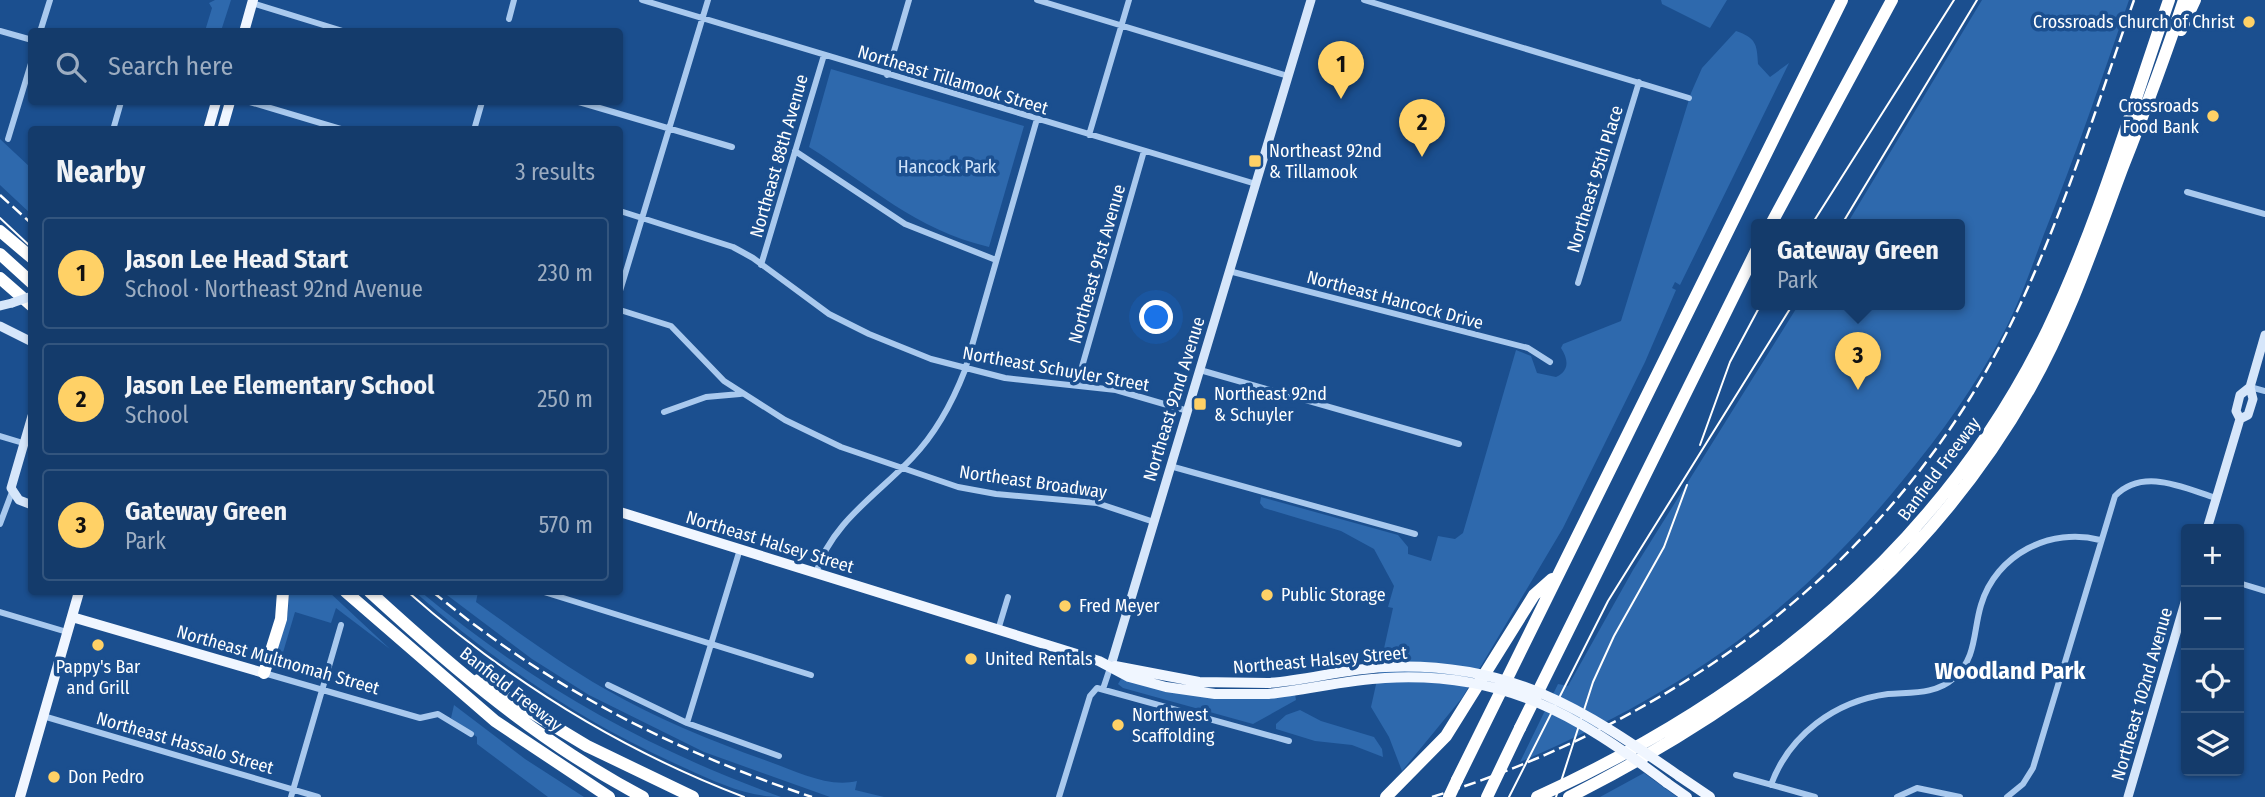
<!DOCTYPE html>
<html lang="en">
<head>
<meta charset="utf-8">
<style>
	:root { --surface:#143b6b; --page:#214673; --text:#f1f3f6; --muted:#9dadc1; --line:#33557e; --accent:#ffd166 }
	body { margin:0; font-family:"Fira Sans Condensed",sans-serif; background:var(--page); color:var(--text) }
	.controls { position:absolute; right:21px; bottom:21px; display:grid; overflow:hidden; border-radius:7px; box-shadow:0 2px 5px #0004 }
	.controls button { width:63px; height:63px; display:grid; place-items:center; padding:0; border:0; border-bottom:2px solid var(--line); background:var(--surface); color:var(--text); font:35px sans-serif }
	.you { position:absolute; left:1157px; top:318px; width:24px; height:24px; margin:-18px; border:5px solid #fff; border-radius:50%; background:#1a73e8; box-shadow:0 0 0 10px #1a73e833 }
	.badge { display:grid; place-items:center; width:46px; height:46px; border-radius:50%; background:var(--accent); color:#111; font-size:23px; font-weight:700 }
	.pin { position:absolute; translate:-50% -58px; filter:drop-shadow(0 2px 4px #0008) }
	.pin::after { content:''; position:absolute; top:37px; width:24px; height:21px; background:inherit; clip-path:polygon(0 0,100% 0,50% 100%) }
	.popup { position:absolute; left:1751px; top:219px; width:214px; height:91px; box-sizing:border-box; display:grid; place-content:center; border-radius:7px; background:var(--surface); filter:drop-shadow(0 2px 5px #0005); font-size:23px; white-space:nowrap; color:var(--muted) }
	.popup b { font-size:26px; color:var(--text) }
	.popup::after { content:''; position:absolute; left:50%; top:100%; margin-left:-14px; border:14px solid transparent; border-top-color:var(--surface) }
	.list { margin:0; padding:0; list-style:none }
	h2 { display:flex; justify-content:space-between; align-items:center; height:91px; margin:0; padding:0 28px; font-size:30px }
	h2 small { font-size:23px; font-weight:400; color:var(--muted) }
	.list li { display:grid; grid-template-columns:46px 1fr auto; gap:21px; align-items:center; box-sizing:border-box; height:112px; margin:0 14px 14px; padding:0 14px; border:2px solid var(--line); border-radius:7px }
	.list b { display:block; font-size:26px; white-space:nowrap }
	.list p { margin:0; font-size:23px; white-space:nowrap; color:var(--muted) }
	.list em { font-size:23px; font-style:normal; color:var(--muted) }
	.icon { flex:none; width:38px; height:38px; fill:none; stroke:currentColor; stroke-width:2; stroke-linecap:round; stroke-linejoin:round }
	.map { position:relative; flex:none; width:2265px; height:797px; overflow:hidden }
	.search { position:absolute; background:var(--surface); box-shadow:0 2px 5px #0004; left:28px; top:28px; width:595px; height:77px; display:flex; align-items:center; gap:18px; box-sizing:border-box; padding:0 24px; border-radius:7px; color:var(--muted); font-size:26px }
	.panel { position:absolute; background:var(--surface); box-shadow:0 2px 5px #0004; left:28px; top:126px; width:595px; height:469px; border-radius:7px }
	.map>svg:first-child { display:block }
</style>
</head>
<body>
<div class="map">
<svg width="2265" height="797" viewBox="0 0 2265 797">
	<rect width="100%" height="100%" fill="#1b4f8f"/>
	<!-- green -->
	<path fill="#2e69ad" d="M 215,0 L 231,0 L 221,31 L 205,31 L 212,8 L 209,3 Z
		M 1661,0 L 1727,0 L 1710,28 L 1662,4 Z
		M 1982,0 L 2129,0 C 2102,78 2075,157 2044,234 C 2032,266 2020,301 2004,332 C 1976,385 1941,434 1903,480 C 1793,616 1680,693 1520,762 L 1558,684 L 1568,686 L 1633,570 L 1799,304 L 1960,304 L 1960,224 L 1847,224 Z
		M 1736,31 C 1756,38 1757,44 1758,64 L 1770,77 L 1789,63 L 1680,285 L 1675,282 L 1672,288 L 1676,290 L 1645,362 L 1563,528 L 1462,698 L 1402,771 L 1389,737 L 1371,707 L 1393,608 L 1388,607 L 1394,586 L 1374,549 L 1341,531 L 1264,508 L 1260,503 L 1261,497 L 1398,535 L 1408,547 L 1408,554 L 1431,561 L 1438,536 L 1455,539 L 1463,533 L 1516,350 L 1531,356 L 1537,373 L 1556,377 C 1569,371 1569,360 1561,348 L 1563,344 L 1621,321 L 1691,93 L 1702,68 Z
		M 831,69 L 1024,126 L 989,247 C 914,229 871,186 809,147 Z
		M 0,139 L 31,168 L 31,214 L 0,185 Z
		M 289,592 L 329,592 L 390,649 L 336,608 L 331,623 L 295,612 L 279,666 L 273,665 L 288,612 Z
		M 415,592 L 421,592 C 532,684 645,748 781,797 C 747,797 716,782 685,768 C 585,724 497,664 415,592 Z
		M 443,592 L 478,592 L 476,602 C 518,632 560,663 605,689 C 657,719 714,742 770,762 C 798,772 829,788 857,781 L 855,790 L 884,797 L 830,797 L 704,752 L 589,695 L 532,659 Z
		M 1121,679 C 1180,695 1234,701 1295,694 L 1296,700 L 1253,724 L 1123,688 L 1118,684 Z
		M 454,705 L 525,759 L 584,797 L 548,797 L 477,744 L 477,737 L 451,718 Z
		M 1300,710 L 1321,721 L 1374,737 L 1382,749 L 1383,757 L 1352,745 L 1315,741 L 1276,729 L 1276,724 L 1286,715 Z
		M 1644,773 L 1677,797 L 1600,797 Z"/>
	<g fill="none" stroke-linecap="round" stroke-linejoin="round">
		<!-- street -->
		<path stroke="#a9c9ee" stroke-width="6" d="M 642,0 L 1256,184
			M 1037,0 L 1288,76
			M 1364,0 L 1689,98
			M 252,3 L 346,32
			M 509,19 L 514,0
			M 0,31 L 32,40
			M 40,32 L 50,0
			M 887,75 L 909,0
			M 250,102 L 344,130
			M 579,102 L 732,147
			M 113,130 L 121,102
			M 474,130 L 482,102
			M 1089,135 L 1129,0
			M 8,139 L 32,60
			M 795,151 L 905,224 L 996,260
			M 2187,192 L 2265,214
			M 620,211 L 733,247 L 753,258 L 829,314 L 869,334 L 931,359 L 1005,378 L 1116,390 L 1188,411
			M 761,265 L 824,55
			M 1229,271 L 1528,348 L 1550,362
			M 1578,283 L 1639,82
			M 620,291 L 708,0
			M 620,310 L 671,326 L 724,381 L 785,420 L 841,447 L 958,487 L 996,494 L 1097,503 L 1154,522
			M 1200,370 L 1459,444
			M 1077,384 L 1144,151
			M 2250,387 L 2265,391
			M 664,412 L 706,397 L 740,394
			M 0,436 L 23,443
			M 1170,466 L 1415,534
			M 0,524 L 12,492
			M 816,573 C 831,523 878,494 912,458 C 936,433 953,401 965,370 L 1037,119
			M 2239,583 L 2265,591
			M 544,592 L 811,675
			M 0,612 L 67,632
			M 998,630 L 1008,597
			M 264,673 L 420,718 L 438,714 L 471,734
			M 608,685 L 687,723 L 779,756
			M 1103,689 L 1111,665
			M 43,716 L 318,797
			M 687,723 L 740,549
			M 1736,775 L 1815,797
			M 1771,785 C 1789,735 1835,701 1888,694 C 1911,692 1935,695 1954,678 C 1977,658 1973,631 1981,605 C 1996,554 2051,527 2100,540
			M 291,797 L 341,625
			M 1059,797 L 1090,696 L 1097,688 L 1289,741
			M 1897,797 L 1917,788 L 1960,797
			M 2007,797 L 2023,784 L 2033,768 L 2115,496 C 2143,467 2184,488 2216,498"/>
		<!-- secondary -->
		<path stroke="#d6e6fa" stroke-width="9" d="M 0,306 L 12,303
			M 0,326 L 32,342
			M 32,416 L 11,488 L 19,500 L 32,505
			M 2240,419 L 2248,415 L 2253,399 L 2250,387 L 2265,335
			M 2207,529 L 2240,419 L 2236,411 L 2240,395 L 2250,387
			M 1111,665 L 1311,0
			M 2128,797 L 2186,599"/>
		<!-- primary -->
		<path stroke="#f0f6ff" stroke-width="10" d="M 244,32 L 253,0
			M 208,130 L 216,102
			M 222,130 L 230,102
			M 620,512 L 1099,661 L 1129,677 L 1166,687 L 1215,694 L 1268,694
			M 72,617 L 264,673
			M 1115,666 L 1199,682 L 1268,683
			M 1679,776 L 1710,797
			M 1667,783 L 1687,797
			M 20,797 L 79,592"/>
		<!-- highway -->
		<path stroke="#fff" stroke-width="12" d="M 2181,30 L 2195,0
			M 1771,224 L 1892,0
			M 0,231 L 32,258
			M 0,254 L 32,283
			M 0,278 L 32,306
			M 346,592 L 495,721 L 609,797
			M 370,592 C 455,670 540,743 643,797
			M 264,673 L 281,619 L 283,592
			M 478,680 L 587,746 L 693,797
			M 1520,728 L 1756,251
			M 1457,780 L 1842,0
			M 1386,797 L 1446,736 L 1534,595 L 1552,579
			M 1537,797 C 1753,699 1943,547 2048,329 C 2098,224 2131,110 2169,0
			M 1569,797 C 1756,703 1926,573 2030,388 C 2069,319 2094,244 2122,169 C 2144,113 2165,57 2184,0"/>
		<!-- tram -->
		<path stroke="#fff" stroke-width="2" d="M 0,218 L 32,248
			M 1812,224 L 1954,0
			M 1842,224 L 1977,0
			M 1700,445 L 1730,362 L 1761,304
			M 408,592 C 509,681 618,749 744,797
			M 1509,797 L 1608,601 L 1793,304
			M 1556,797 L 1593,682 L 1614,636 L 1664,547 L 1687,485"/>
		<!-- rail -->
		<path stroke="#fff" stroke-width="2.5" stroke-dasharray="12 5" stroke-linecap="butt" d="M 0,195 L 32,224
			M 433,592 C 546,686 673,751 812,797
			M 1432,797 C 1679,719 1890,566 2008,330 C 2060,225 2095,111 2134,0"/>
		<!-- secondary-bridge -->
		<path stroke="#d6e6fa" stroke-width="9" d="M 12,303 L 32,296"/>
		<!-- primary-bridge -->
		<path stroke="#f0f6ff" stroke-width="10" d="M 1268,683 C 1307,680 1345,669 1385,667 C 1509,661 1582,708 1679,776
			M 1268,694 C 1307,690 1345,680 1385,678 C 1503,671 1576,714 1667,783"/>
		<!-- highway-bridge -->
		<path stroke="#fff" stroke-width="12" d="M 1449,797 L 1457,780
			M 1487,797 L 1520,728"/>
	</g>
	<!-- markers -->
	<g fill="#ffd166" stroke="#1b4f8f" stroke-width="2.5">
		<circle cx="2249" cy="22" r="7"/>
		<circle cx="2213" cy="116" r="7"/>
		<rect x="1248" y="154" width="14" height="14" rx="3.5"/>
		<rect x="1193" y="397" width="14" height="14" rx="3.5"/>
		<circle cx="1267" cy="595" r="7"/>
		<circle cx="1065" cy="606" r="7"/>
		<circle cx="98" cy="645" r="7"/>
		<circle cx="971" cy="659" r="7"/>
		<circle cx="1118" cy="725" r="7"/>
		<circle cx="54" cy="777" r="7"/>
	</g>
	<g text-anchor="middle" stroke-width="7" stroke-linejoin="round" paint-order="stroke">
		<!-- poi labels -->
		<g font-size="18" fill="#fff" stroke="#1b4f8f" text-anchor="start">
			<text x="2235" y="28" text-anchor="end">Crossroads Church of Christ</text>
			<text x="2199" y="112" text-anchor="end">Crossroads<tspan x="2199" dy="21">Food Bank</tspan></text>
			<text x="1269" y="157">Northeast 92nd<tspan x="1269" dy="21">&amp; Tillamook</tspan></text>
			<text x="1214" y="400">Northeast 92nd<tspan x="1214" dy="21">&amp; Schuyler</tspan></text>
			<text x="1281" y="601">Public Storage</text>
			<text x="1079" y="612">Fred Meyer</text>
			<text x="985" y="665">United Rentals</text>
			<text x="98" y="673" text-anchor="middle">Pappy's Bar<tspan x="98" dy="21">and Grill</tspan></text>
			<text x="1132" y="721">Northwest<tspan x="1132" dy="21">Scaffolding</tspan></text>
			<text x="68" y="783">Don Pedro</text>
		</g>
		<!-- street labels -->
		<g font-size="18" fill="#fff" stroke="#1b4f8f">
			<text transform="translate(953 80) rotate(17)" y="6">Northeast Tillamook Street</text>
			<text transform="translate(779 156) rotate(-74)" y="6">Northeast 88th Avenue</text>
			<text transform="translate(1595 179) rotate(-73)" y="6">Northeast 95th Place</text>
			<text transform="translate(1097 264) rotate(-74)" y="6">Northeast 91st Avenue</text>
			<text transform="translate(1395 300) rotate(15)" y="6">Northeast Hancock Drive</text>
			<text transform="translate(1056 369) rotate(10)" y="6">Northeast Schuyler Street</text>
			<text transform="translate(1174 399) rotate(-73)" y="6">Northeast 92nd Avenue</text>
			<text transform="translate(1939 469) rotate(-53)" y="6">Banfield Freeway</text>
			<text transform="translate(1033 482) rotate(8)" y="6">Northeast Broadway</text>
			<text transform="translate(770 542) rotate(17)" y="6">Northeast Halsey Street</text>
			<text transform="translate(278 660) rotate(16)" y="6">Northeast Multnomah Street</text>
			<text transform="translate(1320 660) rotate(-5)" y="6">Northeast Halsey Street</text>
			<text transform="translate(511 689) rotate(38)" y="6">Banfield Freeway</text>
			<text transform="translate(2142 694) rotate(-74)" y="6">Northeast 102nd Avenue</text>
			<text transform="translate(185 743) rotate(16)" y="6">Northeast Hassalo Street</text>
		</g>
		<!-- park labels -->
		<g font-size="18" fill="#cfe3fa" stroke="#1b4f8f">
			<text x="947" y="173">Hancock Park</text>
		</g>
		<!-- district labels -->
		<g font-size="24" font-weight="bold" fill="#fff" stroke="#1b4f8f">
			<text x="2010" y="679">Woodland Park</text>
		</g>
	</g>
</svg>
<div class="controls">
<button>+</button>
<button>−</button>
<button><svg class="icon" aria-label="locate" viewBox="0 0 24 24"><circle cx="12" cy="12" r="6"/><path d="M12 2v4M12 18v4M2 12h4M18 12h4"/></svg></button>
<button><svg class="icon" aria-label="layers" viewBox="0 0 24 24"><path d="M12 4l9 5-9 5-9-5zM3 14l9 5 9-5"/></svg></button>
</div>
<div class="you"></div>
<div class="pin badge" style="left:1341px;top:99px">1</div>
<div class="pin badge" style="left:1422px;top:157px">2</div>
<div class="pin badge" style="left:1858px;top:390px">3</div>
<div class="popup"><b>Gateway Green</b>Park</div>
<div class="search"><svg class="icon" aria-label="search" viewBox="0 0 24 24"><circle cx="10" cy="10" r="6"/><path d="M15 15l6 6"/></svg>Search here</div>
<section class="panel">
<h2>Nearby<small>3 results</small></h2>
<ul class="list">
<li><span class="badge">1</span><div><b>Jason Lee Head Start</b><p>School · Northeast 92nd Avenue</p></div><em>230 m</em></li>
<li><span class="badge">2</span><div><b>Jason Lee Elementary School</b><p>School</p></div><em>250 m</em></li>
<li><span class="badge">3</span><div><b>Gateway Green</b><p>Park</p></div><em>570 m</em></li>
</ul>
</section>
</div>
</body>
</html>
